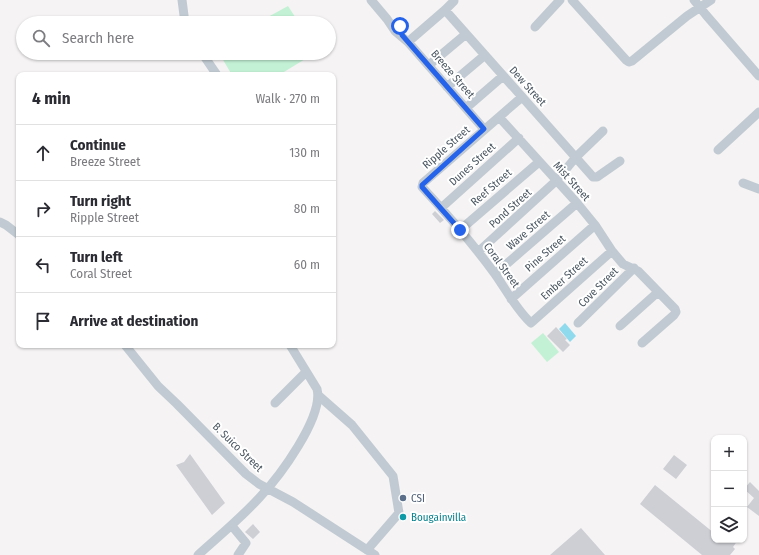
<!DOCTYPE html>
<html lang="en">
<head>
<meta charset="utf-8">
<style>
	:root { --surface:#fff; --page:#f2f2f3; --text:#2b2b33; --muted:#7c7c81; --line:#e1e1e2 }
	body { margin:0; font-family:"Fira Sans Condensed",sans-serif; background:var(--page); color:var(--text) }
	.controls { position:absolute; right:12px; bottom:12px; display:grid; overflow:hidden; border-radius:8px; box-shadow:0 1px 3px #0004 }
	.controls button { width:36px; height:36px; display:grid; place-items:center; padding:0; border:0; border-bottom:1px solid var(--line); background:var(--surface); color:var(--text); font:20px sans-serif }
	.stop { position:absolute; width:12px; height:12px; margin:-9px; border:3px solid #2563eb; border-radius:50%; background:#fff }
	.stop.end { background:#2563eb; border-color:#fff; box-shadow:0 1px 4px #0008 }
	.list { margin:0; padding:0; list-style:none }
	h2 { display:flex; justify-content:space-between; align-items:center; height:52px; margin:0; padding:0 16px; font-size:17px }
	h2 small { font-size:13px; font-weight:400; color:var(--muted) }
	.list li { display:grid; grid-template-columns:26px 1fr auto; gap:12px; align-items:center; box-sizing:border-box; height:56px; padding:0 16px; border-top:1px solid var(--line) }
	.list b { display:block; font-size:15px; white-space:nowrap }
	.list p { margin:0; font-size:13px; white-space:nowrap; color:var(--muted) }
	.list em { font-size:13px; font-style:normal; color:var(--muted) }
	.icon { flex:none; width:22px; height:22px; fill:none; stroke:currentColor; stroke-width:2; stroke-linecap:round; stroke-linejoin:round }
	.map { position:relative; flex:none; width:759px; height:555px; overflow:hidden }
	.search { position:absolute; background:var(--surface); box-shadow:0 1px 3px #0004; left:16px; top:16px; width:320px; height:44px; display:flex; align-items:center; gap:10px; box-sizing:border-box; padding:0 14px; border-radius:22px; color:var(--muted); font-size:15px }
	.panel { position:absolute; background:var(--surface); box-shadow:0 1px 3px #0004; left:16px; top:72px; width:320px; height:276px; border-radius:8px }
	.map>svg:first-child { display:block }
</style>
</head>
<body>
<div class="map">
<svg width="759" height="555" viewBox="0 0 759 555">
	<rect width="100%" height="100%" fill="#f5f3f3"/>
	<!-- green -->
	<path fill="#c3f1d5" d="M 288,6 L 299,23 L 257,23 Z
		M 219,53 L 315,53 L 279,75 L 232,75 Z
		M 543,333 L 559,352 L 547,362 L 531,343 Z"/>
	<!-- water -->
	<path fill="#90daee" d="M 565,323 L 576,336 L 570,342 L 559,329 Z"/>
	<!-- building -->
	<path fill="#cdcfd5" d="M 435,211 L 444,220 L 440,223 L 432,214 Z
		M 556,327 L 567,339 L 565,340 L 570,345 L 563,352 L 547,336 Z
		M 190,454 L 225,503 L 212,515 L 176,465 L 184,462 Z
		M 674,455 L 687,465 L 676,479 L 663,469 Z
		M 750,482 L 759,491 L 759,516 L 747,507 L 754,498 L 744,489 Z
		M 655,485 L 714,533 L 714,540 L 738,540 L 733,547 L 735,549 L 730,555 L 702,555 L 640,504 Z
		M 253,524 L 260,532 L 253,539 L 245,532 Z
		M 581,528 L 605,555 L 550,555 Z"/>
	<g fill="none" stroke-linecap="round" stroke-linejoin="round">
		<!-- minor -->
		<path stroke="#c1cad2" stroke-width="9" d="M 182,0 L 185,23
			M 371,0 L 387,19 L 395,31 L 408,42 L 484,129
			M 572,0 L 626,60 L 629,62 L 632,61 L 687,16 L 711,0
			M 694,0 L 706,15 L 759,76
			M 445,10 L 593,177 L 597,177 L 620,161
			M 535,27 L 560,0
			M 408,42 L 445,10 L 454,1
			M 202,53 L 217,75
			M 429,65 L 466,34
			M 447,87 L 485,55
			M 522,97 L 423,183 L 422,187 C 448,215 473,244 495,274 C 507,291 516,309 531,323 L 612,251
			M 466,108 L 503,76
			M 499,117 L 577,203 L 595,225 L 612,251 L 623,264 L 638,271 L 675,309 L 676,312 L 674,315 L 642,343
			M 718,150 L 759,112
			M 743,183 L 759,189
			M 441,208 L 519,138
			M 0,222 L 6,225 L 19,235
			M 460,230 L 539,162
			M 478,252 L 557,180 L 576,157 L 603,131
			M 495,274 L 577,203
			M 511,299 L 595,225
			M 578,323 L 634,268
			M 620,326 L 658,292
			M 125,345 L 158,386 L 177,404 L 246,474 L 259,484 L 293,502 L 375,555
			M 319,396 L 352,425 L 393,476 L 399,513 L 367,550
			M 275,403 L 306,372
			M 232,526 L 246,543 L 238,555
			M 198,555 C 219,536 241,518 260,497 C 279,477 324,417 317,389 L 290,345"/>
	</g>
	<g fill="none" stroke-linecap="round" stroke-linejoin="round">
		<!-- route -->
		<path stroke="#2563eb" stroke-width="5" d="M 400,26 L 402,35 L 484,129 L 422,185 L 422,187 L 460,230"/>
	</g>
	<!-- markers -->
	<circle fill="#5c6f8a" stroke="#fff" stroke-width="1.5" cx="403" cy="498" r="4"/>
	<circle fill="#0f9aa8" stroke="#fff" stroke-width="1.5" cx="403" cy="517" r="4"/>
	<g text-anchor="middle" stroke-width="4" stroke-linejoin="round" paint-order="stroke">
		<!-- street labels -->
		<g font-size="11" fill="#4a5661" stroke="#fff">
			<text transform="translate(453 74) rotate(49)" y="4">Breeze Street</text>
			<text transform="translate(528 86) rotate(48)" y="4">Dew Street</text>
			<text transform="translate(446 147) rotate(-41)" y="4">Ripple Street</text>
			<text transform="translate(472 164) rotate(-42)" y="4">Dunes Street</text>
			<text transform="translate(572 181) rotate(48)" y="4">Mist Street</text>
			<text transform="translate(491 187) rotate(-41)" y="4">Reef Street</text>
			<text transform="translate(510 208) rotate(-42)" y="4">Pond Street</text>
			<text transform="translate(528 230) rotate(-41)" y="4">Wave Street</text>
			<text transform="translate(545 253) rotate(-41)" y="4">Pine Street</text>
			<text transform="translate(502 265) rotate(54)" y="4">Coral Street</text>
			<text transform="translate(564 278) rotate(-42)" y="4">Ember Street</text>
			<text transform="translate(598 287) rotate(-45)" y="4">Cove Street</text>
			<text transform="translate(238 447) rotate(44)" y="4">B. Suico Street</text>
		</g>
		<!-- service labels -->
		<g font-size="11" fill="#4e5e75" stroke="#fff" text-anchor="start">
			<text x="411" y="502">CSI</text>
		</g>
		<!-- culture labels -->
		<g font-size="11" fill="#0d838f" stroke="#fff" text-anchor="start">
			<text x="411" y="521">Bougainvilla</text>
		</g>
	</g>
</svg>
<div class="controls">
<button>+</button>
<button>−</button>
<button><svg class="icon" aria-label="layers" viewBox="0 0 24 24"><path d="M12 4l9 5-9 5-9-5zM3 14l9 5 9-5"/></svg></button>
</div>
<div class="stop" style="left:400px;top:26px"></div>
<div class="stop end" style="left:460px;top:230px"></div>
<div class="search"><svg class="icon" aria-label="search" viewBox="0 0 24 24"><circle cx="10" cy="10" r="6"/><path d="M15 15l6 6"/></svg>Search here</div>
<section class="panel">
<h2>4 min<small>Walk · 270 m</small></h2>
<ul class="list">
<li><svg class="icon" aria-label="ahead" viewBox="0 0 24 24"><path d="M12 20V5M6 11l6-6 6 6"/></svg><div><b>Continue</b><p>Breeze Street</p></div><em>130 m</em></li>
<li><svg class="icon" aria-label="right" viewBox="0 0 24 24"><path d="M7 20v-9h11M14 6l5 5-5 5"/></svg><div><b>Turn right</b><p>Ripple Street</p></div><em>80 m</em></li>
<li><svg class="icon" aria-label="left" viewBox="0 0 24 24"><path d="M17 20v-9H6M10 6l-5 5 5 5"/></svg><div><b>Turn left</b><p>Coral Street</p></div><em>60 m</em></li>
<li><svg class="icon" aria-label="arrive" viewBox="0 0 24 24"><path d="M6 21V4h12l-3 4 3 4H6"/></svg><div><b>Arrive at destination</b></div></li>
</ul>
</section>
</div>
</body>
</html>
